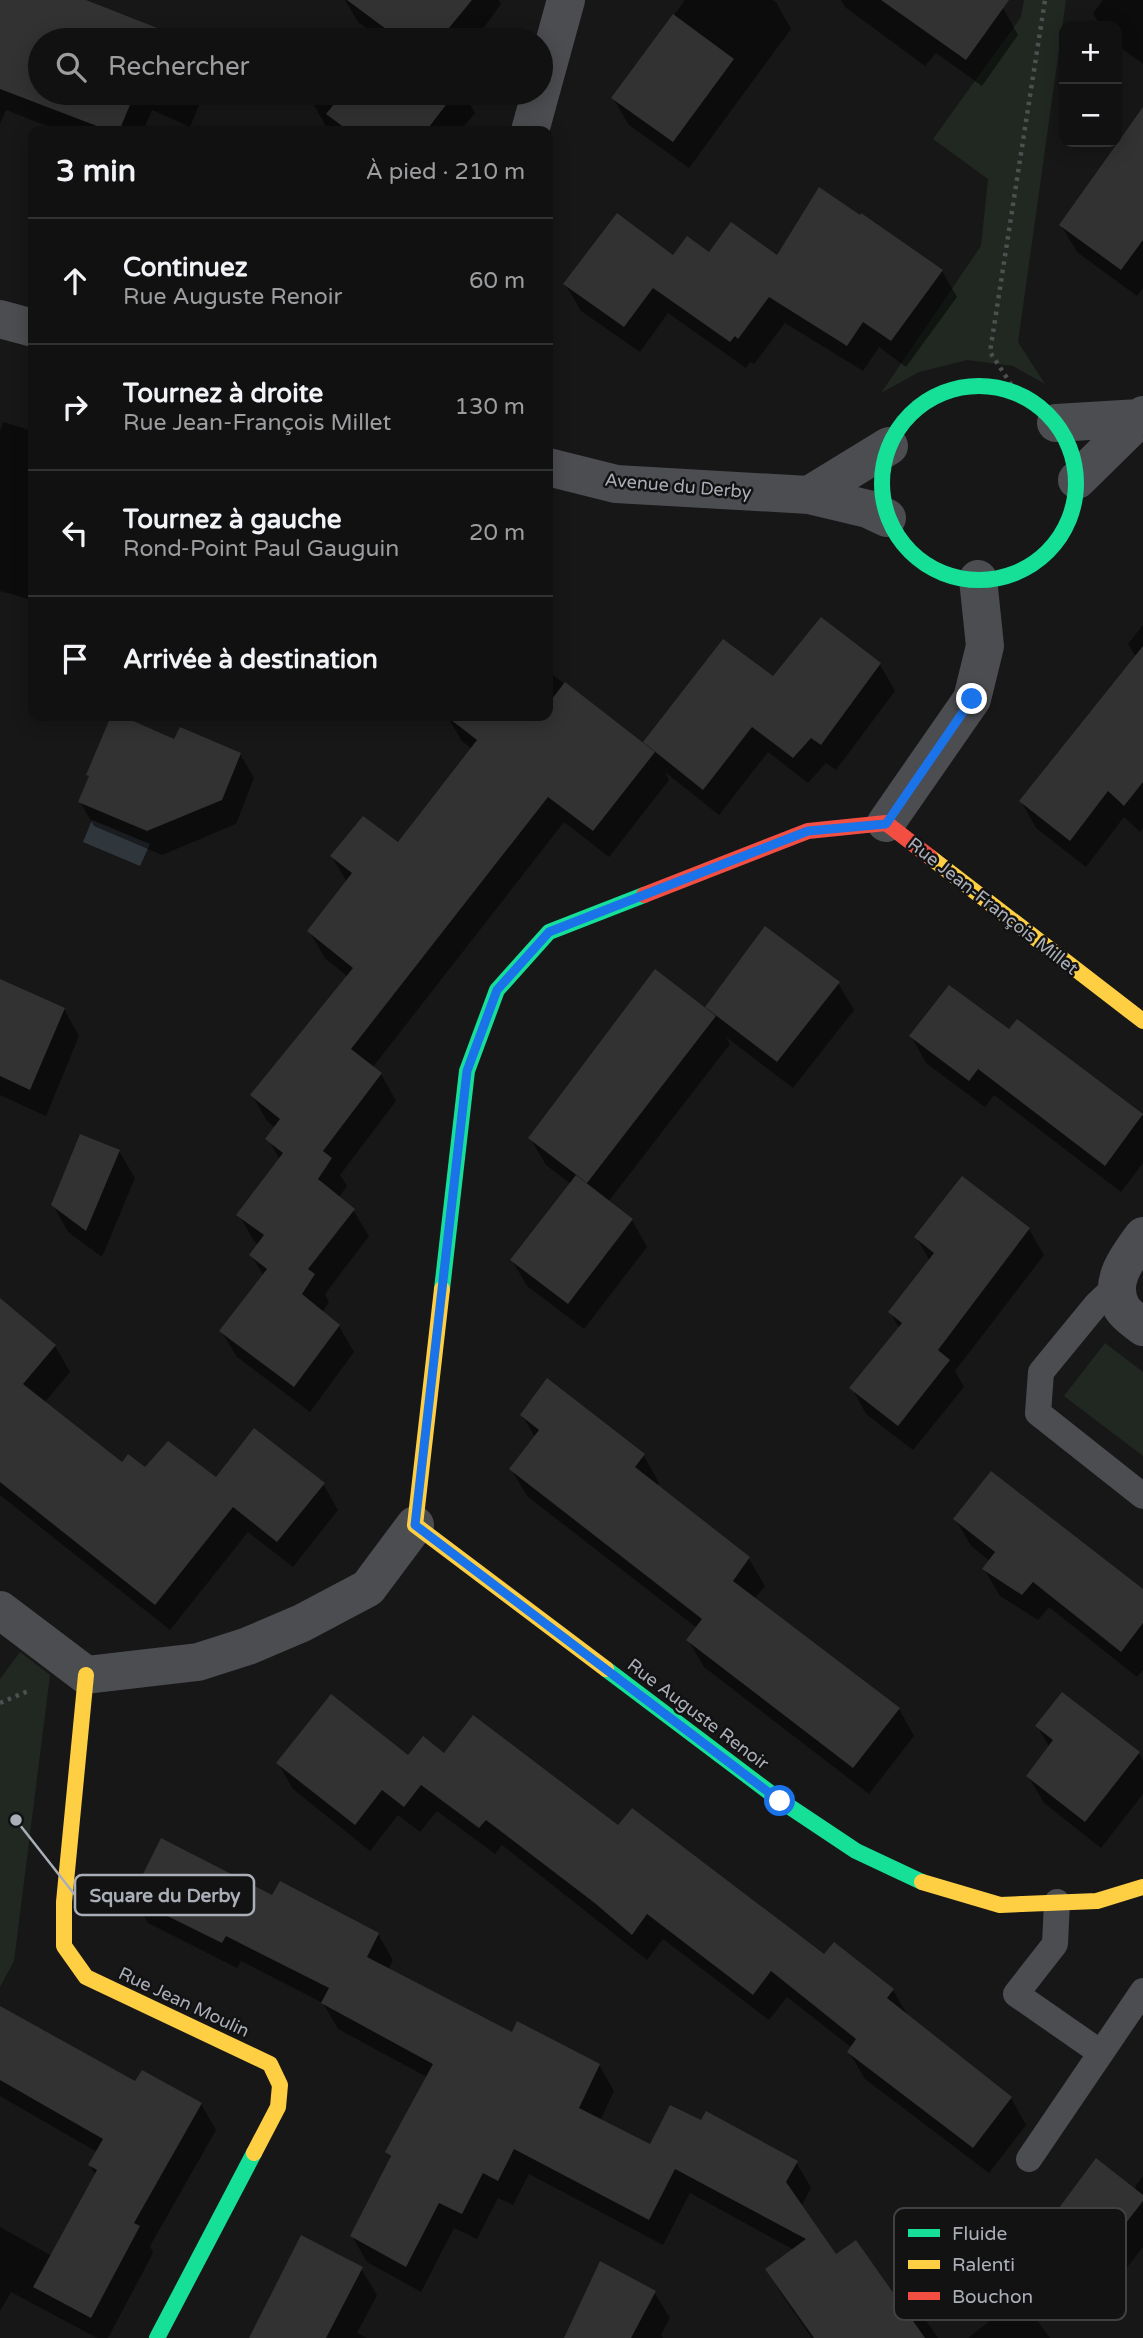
<!DOCTYPE html>
<html lang="fr">
<head>
<meta charset="utf-8">
<style>
	:root { --surface:#111112; --page:#1a1a1b; --text:#f1f3f6; --muted:#9c9d9f; --line:#303132 }
	body { margin:0; font-family:"Varela Round",sans-serif; background:var(--page); color:var(--text) }
	.controls { position:absolute; right:21px; top:21px; display:grid; overflow:hidden; border-radius:14px; box-shadow:0 4px 18px #0003 }
	.controls button { width:63px; height:63px; display:grid; place-items:center; padding:0; border:0; border-bottom:2px solid var(--line); background:var(--surface); color:var(--text); font:35px sans-serif }
	.stop { position:absolute; width:21px; height:21px; margin:-16px; border:5px solid #1a73e8; border-radius:50%; background:#fff }
	.stop.end { background:#1a73e8; border-color:#fff; box-shadow:0 2px 7px #0008 }
	.list { margin:0; padding:0; list-style:none }
	h2 { display:flex; justify-content:space-between; align-items:center; height:91px; margin:0; padding:0 28px; font-size:30px }
	h2 small { font-size:23px; font-weight:400; color:var(--muted) }
	.list li { display:grid; grid-template-columns:46px 1fr auto; gap:21px; align-items:center; box-sizing:border-box; height:126px; padding:0 28px; border-top:2px solid var(--line) }
	.list b { display:block; font-size:26px; white-space:nowrap }
	.list p { margin:0; font-size:23px; white-space:nowrap; color:var(--muted) }
	.list em { font-size:23px; font-style:normal; color:var(--muted) }
	.icon { flex:none; width:38px; height:38px; fill:none; stroke:currentColor; stroke-width:2; stroke-linecap:round; stroke-linejoin:round }
	.map { position:relative; flex:none; width:1143px; height:2338px; overflow:hidden }
	.search { position:absolute; background:var(--surface); box-shadow:0 4px 18px #0003; left:28px; top:28px; width:525px; height:77px; display:flex; align-items:center; gap:18px; box-sizing:border-box; padding:0 24px; border-radius:38px; color:var(--muted); font-size:26px }
	.panel { position:absolute; background:var(--surface); box-shadow:0 4px 18px #0003; left:28px; top:126px; width:525px; height:595px; border-radius:14px }
	.map>svg:first-child { display:block }
</style>
</head>
<body>
<div class="map">
<svg width="1143" height="2338" viewBox="0 0 1143 2338">
	<rect width="100%" height="100%" fill="#171718"/>
	<!-- green -->
	<path fill="#212822" d="M 1024,0 L 1066,0 L 1018,342 L 1045,384 L 1013,366 L 967,360 L 919,372 L 881,393 L 981,246 L 988,179 L 933,139 L 1021,17 Z
		M 1105,1343 L 1143,1372 L 1143,1456 L 1064,1396 Z
		M 20,1652 L 50,1675 L 14,1961 L 0,1987 L 0,1679 Z"/>
	<!-- water -->
	<path fill="#2f363c" d="M 92,820 L 150,844 L 140,866 L 83,842 Z"/>
	<!-- shadow -->
	<path fill="#0007" d="M 0,0 L 81,0 L 169,35 L 172,40 L 40,40 L 40,93 L 204,93 L 190,127 L 152,110 L 143,131 L 60,131 L 6,110 L 0,124 Z
		M 345,0 L 499,0 L 501,4 L 475,40 L 361,40 L 369,30 L 358,22 Z
		M 685,0 L 772,0 L 776,2 L 791,29 L 689,168 L 629,125 L 613,98 Z
		M 841,0 L 990,0 L 1003,8 L 1018,35 L 982,86 L 936,53 L 925,66 L 845,7 Z
		M 1103,0 L 1143,0 L 1143,64 L 1117,45 L 1117,26 L 1100,26 L 1093,13 Z
		M 317,93 L 463,93 L 475,113 L 460,131 L 332,131 L 326,126 L 311,100 Z
		M 1143,157 L 1143,288 L 1137,296 L 1077,252 L 1061,225 Z
		M 710,255 L 777,257 L 942,271 L 957,297 L 906,367 L 879,347 L 863,371 L 785,323 L 754,364 L 750,362 L 746,368 L 668,313 L 640,352 L 581,311 L 565,284 L 674,257 Z
		M 3,422 L 33,431 L 33,600 L 0,591 L 0,432 Z
		M 821,619 L 880,665 L 895,691 L 836,770 L 826,763 L 808,783 L 768,752 L 719,815 L 665,772 L 669,780 L 609,857 L 564,822 L 373,1067 L 381,1074 L 396,1101 L 340,1175 L 347,1186 L 338,1198 L 353,1210 L 369,1236 L 325,1294 L 329,1302 L 322,1313 L 339,1326 L 354,1352 L 310,1412 L 237,1357 L 221,1331 L 264,1276 L 251,1255 L 258,1245 L 254,1241 L 239,1215 L 280,1160 L 268,1139 L 275,1128 L 267,1121 L 252,1095 L 348,977 L 325,958 L 309,931 L 347,882 L 332,857 L 399,844 L 472,749 L 462,741 L 447,716 L 548,716 L 548,671 L 649,750 L 645,742 L 773,679 Z
		M 1143,625 L 1143,828 L 1140,832 L 1124,817 L 1086,867 L 1036,828 L 1021,801 L 1136,657 L 1128,644 Z
		M 113,716 L 175,741 L 240,754 L 254,778 L 236,824 L 162,855 L 94,826 L 80,802 L 90,778 L 88,775 Z
		M 838,983 L 854,1010 L 793,1088 L 726,1037 L 730,1044 L 608,1202 L 632,1220 L 647,1247 L 584,1329 L 527,1286 L 512,1260 L 571,1184 L 546,1165 L 530,1138 L 711,1014 L 707,1008 Z
		M 0,996 L 64,1009 L 79,1036 L 46,1116 L 0,1095 Z
		M 1018,1021 L 1143,1116 L 1143,1163 L 1121,1192 L 994,1095 L 985,1107 L 926,1063 L 911,1036 L 1010,1031 Z
		M 119,1151 L 135,1178 L 102,1257 L 68,1232 L 53,1205 Z
		M 1029,1229 L 1044,1255 L 955,1371 L 964,1387 L 913,1450 L 866,1414 L 852,1388 L 899,1328 L 890,1312 L 930,1261 L 916,1237 Z
		M 0,1317 L 55,1346 L 70,1372 L 44,1403 L 123,1465 L 217,1480 L 323,1484 L 338,1510 L 293,1567 L 248,1532 L 170,1630 L 0,1495 Z
		M 548,1381 L 644,1456 L 659,1483 L 656,1486 L 749,1559 L 765,1586 L 754,1599 L 899,1709 L 914,1736 L 869,1794 L 704,1667 L 688,1640 L 697,1628 L 527,1496 L 511,1469 L 535,1437 L 522,1415 Z
		M 956,1520 L 1143,1591 L 1143,1670 L 1137,1677 L 1049,1607 L 1038,1620 L 1000,1596 L 984,1569 L 990,1561 L 971,1546 Z
		M 1037,1726 L 1139,1753 L 1143,1761 L 1143,1794 L 1101,1848 L 1044,1803 L 1028,1776 L 1050,1748 Z
		M 445,1756 L 618,1827 L 825,1957 L 893,1990 L 908,2016 L 1011,2098 L 1026,2125 L 989,2173 L 865,2079 L 849,2052 L 852,2048 L 787,1997 L 769,2020 L 663,1939 L 647,1960 L 502,1845 L 495,1854 L 437,1811 L 420,1832 L 398,1815 L 370,1851 L 293,1789 L 278,1763 Z
		M 133,1898 L 273,1898 L 378,1934 L 393,1960 L 388,1970 L 513,2034 L 599,2065 L 614,2091 L 600,2121 L 651,2147 L 796,2162 L 811,2188 L 801,2207 L 835,2257 L 903,2310 L 914,2303 L 938,2338 L 812,2338 L 782,2295 L 767,2269 L 794,2250 L 690,2193 L 663,2245 L 529,2174 L 513,2205 L 498,2198 L 477,2239 L 454,2228 L 421,2292 L 367,2262 L 352,2236 L 391,2159 L 387,2152 L 427,2077 L 338,2029 L 323,2003 L 241,1961 L 237,1968 L 148,1923 Z
		M 0,2008 L 136,2083 L 201,2104 L 216,2130 L 150,2246 L 153,2253 L 108,2338 L 97,2338 L 11,2292 L 0,2311 L 0,2227 L 52,2256 L 96,2176 L 90,2165 L 97,2152 L 0,2096 Z
		M 1143,2176 L 1143,2247 L 1114,2284 L 1068,2247 L 1052,2220 L 1138,2194 L 1135,2187 Z
		M 361,2269 L 377,2295 L 357,2333 L 367,2338 L 252,2338 Z
		M 654,2292 L 670,2318 L 661,2335 L 663,2338 L 566,2338 Z
		M 1020,2297 L 1050,2338 L 968,2338 Z"/>
	<!-- building -->
	<path fill="#323233" d="M 0,0 L 86,0 L 170,33 L 168,40 L 40,40 L 40,93 L 135,93 L 119,131 L 110,131 L 0,89 Z
		M 347,0 L 472,0 L 439,40 L 383,40 L 390,32 Z
		M 881,0 L 1009,0 L 966,60 Z
		M 673,14 L 734,59 L 673,142 L 611,98 Z
		M 343,93 L 455,93 L 426,131 L 349,131 L 326,114 Z
		M 1143,107 L 1143,240 L 1121,270 L 1059,225 Z
		M 819,187 L 860,215 L 861,213 L 943,270 L 891,341 L 863,322 L 847,346 L 769,297 L 738,339 L 735,336 L 730,342 L 653,288 L 624,327 L 563,284 L 617,213 L 673,255 L 687,236 L 709,252 L 731,222 L 777,255 Z
		M 821,617 L 881,663 L 821,745 L 811,738 L 793,758 L 752,727 L 703,790 L 643,742 L 723,639 L 773,676 Z
		M 1143,646 L 1143,782 L 1124,806 L 1108,791 L 1070,841 L 1019,801 Z
		M 565,682 L 655,752 L 593,831 L 548,797 L 351,1049 L 382,1073 L 323,1151 L 332,1158 L 318,1179 L 355,1209 L 308,1269 L 315,1274 L 302,1294 L 340,1325 L 294,1387 L 219,1331 L 267,1269 L 249,1255 L 264,1235 L 236,1215 L 283,1153 L 265,1139 L 280,1119 L 250,1095 L 353,968 L 307,931 L 352,873 L 330,856 L 363,816 L 398,842 L 477,740 L 446,716 L 548,716 L 548,704 Z
		M 111,716 L 122,716 L 174,739 L 180,727 L 241,753 L 222,800 L 147,831 L 78,802 L 89,776 L 86,775 Z
		M 765,926 L 840,982 L 777,1062 L 705,1007 Z
		M 655,969 L 716,1016 L 587,1183 L 528,1138 Z
		M 0,979 L 65,1008 L 30,1090 L 0,1076 Z
		M 949,985 L 1009,1029 L 1017,1019 L 1143,1114 L 1105,1166 L 978,1069 L 969,1081 L 909,1036 Z
		M 80,1134 L 120,1150 L 86,1231 L 51,1205 Z
		M 576,1175 L 633,1219 L 568,1304 L 510,1260 Z
		M 962,1176 L 1030,1228 L 938,1350 L 950,1360 L 898,1426 L 849,1388 L 902,1323 L 888,1312 L 934,1253 L 914,1237 Z
		M 0,1298 L 56,1345 L 23,1384 L 122,1462 L 128,1454 L 145,1467 L 168,1441 L 216,1477 L 254,1428 L 325,1483 L 277,1542 L 233,1507 L 155,1605 L 0,1482 Z
		M 547,1378 L 645,1454 L 635,1467 L 750,1557 L 733,1581 L 900,1708 L 853,1768 L 686,1640 L 702,1619 L 509,1469 L 539,1430 L 520,1415 Z
		M 991,1471 L 1143,1589 L 1143,1623 L 1121,1652 L 1033,1582 L 1022,1595 L 982,1569 L 995,1552 L 953,1519 Z
		M 1062,1692 L 1140,1752 L 1085,1822 L 1026,1776 L 1053,1740 L 1035,1726 Z
		M 331,1694 L 408,1755 L 423,1736 L 444,1753 L 473,1715 L 618,1825 L 632,1808 L 824,1954 L 834,1942 L 894,1989 L 887,1998 L 1012,2097 L 973,2148 L 847,2052 L 856,2039 L 771,1971 L 753,1995 L 647,1914 L 632,1935 L 596,1904 L 486,1820 L 479,1828 L 421,1785 L 404,1807 L 382,1790 L 355,1825 L 276,1763 Z
		M 161,1838 L 272,1895 L 280,1881 L 379,1933 L 367,1957 L 512,2032 L 517,2021 L 600,2064 L 579,2108 L 650,2144 L 670,2105 L 701,2120 L 706,2111 L 798,2161 L 786,2182 L 836,2254 L 856,2240 L 925,2338 L 814,2338 L 765,2269 L 806,2239 L 675,2169 L 649,2220 L 514,2149 L 498,2181 L 483,2173 L 462,2214 L 439,2203 L 406,2267 L 350,2236 L 391,2156 L 385,2152 L 433,2064 L 321,2003 L 329,1988 L 226,1936 L 222,1943 L 131,1898 Z
		M 0,2006 L 135,2081 L 142,2070 L 202,2103 L 134,2223 L 140,2226 L 91,2318 L 33,2287 L 97,2170 L 88,2165 L 103,2139 L 0,2080 Z
		M 1096,2158 L 1143,2195 L 1143,2201 L 1098,2259 L 1050,2220 Z
		M 301,2235 L 363,2267 L 326,2338 L 249,2338 Z
		M 600,2261 L 656,2291 L 631,2338 L 564,2338 Z"/>
	<g fill="none" stroke-linecap="round" stroke-linejoin="round">
		<!-- path -->
		<path stroke="#4d4f51" stroke-width="4.5" stroke-dasharray="3.5 5" stroke-linecap="butt" d="M 1016,392 L 990,352 L 1045,0
			M 0,1703 L 28,1691"/>
		<!-- lane -->
		<path stroke="#4c4d50" stroke-width="26" d="M 1115,1287 L 1096,1305 L 1041,1372 L 1038,1413 L 1143,1496
			M 1057,1902 L 1055,1944 L 1016,1994 L 1101,2053
			M 1029,2159 L 1143,1991"/>
		<!-- street -->
		<path stroke="#4c4d50" stroke-width="38" d="M 530,131 L 566,0
			M 0,319 L 33,328
			M 1056,423 L 1139,418
			M 548,467 L 616,484 L 809,495 L 868,509 L 887,518
			M 1077,480 L 1143,415
			M 809,495 L 889,446
			M 886,823 L 972,699 L 985,646 L 978,579
			M 1143,1236 C 1128,1257 1107,1282 1122,1308 C 1126,1315 1137,1322 1143,1327
			M 0,1610 L 86,1675 L 198,1662 L 248,1646 L 302,1623 L 368,1588 L 415,1525"/>
		<!-- fast -->
		<path stroke="#16e098" stroke-width="16" d="M882 483a97 97 0 1 1 194 0a97 97 0 1 1-194 0Z
			M 442,1289 L 467,1071 L 497,990 L 549,932 L 644,895
			M 606,1669 L 781,1801 L 856,1851 L 922,1882
			M 157,2338 L 254,2153"/>
		<!-- slow -->
		<path stroke="#ffcf43" stroke-width="16" d="M 930,857 L 1143,1021
			M 442,1289 L 415,1525 L 606,1669
			M 86,1675 L 64,1902 L 64,1946 L 86,1977 L 270,2064 L 280,2085 L 278,2107 L 254,2153
			M 922,1882 L 1000,1905 L 1097,1901 L 1143,1887"/>
		<!-- jam -->
		<path stroke="#f24e42" stroke-width="16" d="M 644,895 L 808,831 L 886,823 L 930,857"/>
	</g>
	<g fill="none" stroke-linecap="round" stroke-linejoin="round">
		<!-- route -->
		<path stroke="#1a73e8" stroke-width="9" d="M 780,1801 L 415,1525 L 467,1071 L 497,990 L 549,932 L 808,831 L 886,824 L 972,699"/>
	</g>
	<g text-anchor="middle" stroke-width="5" stroke-linejoin="round" paint-order="stroke">
		<!-- street labels -->
		<g font-size="18" fill="#aaaeb7" stroke="#121213">
			<text transform="translate(678 486) rotate(5)" y="6">Avenue du Derby</text>
			<text transform="translate(993 906) rotate(38)" y="6">Rue Jean-François Millet</text>
			<text transform="translate(698 1714) rotate(37)" y="6">Rue Auguste Renoir</text>
			<text transform="translate(184 2002) rotate(25)" y="6">Rue Jean Moulin</text>
		</g>
	</g>
	<!-- legend -->
	<rect x="894" y="2208" width="232" height="112" rx="10" fill="#121213" stroke="#404144" stroke-width="2"/>
	<rect x="908" y="2229" width="32" height="8" fill="#16e098"/>
	<rect x="908" y="2260" width="32" height="9" fill="#ffcf43"/>
	<rect x="908" y="2292" width="32" height="8" fill="#f24e42"/>
	<g font-size="19" fill="#aaaeb7">
		<text x="952" y="2240">Fluide</text>
		<text x="952" y="2271">Ralenti</text>
		<text x="952" y="2303">Bouchon</text>
	</g>
	<!-- callouts -->
	<path fill="none" stroke="#aaaeb7" stroke-width="2.5" d="M16 1820L75 1895"/>
	<circle fill="#aaaeb7" stroke="#121213" stroke-width="2.5" cx="16" cy="1820" r="7"/>
	<rect fill="#121213" stroke="#aaaeb7" stroke-width="2.5" x="75" y="1875" width="179" height="40" rx="7"/>
	<g font-size="19" text-anchor="middle" font-weight="bold" fill="#aaaeb7">
		<text x="165" y="1902">Square du Derby</text>
	</g>
</svg>
<div class="controls">
<button>+</button>
<button>−</button>
</div>
<div class="stop" style="left:780px;top:1801px"></div>
<div class="stop end" style="left:972px;top:699px"></div>
<div class="search"><svg class="icon" aria-label="search" viewBox="0 0 24 24"><circle cx="10" cy="10" r="6"/><path d="M15 15l6 6"/></svg>Rechercher</div>
<section class="panel">
<h2>3 min<small>À pied · 210 m</small></h2>
<ul class="list">
<li><svg class="icon" aria-label="ahead" viewBox="0 0 24 24"><path d="M12 20V5M6 11l6-6 6 6"/></svg><div><b>Continuez</b><p>Rue Auguste Renoir</p></div><em>60 m</em></li>
<li><svg class="icon" aria-label="right" viewBox="0 0 24 24"><path d="M7 20v-9h11M14 6l5 5-5 5"/></svg><div><b>Tournez à droite</b><p>Rue Jean-François Millet</p></div><em>130 m</em></li>
<li><svg class="icon" aria-label="left" viewBox="0 0 24 24"><path d="M17 20v-9H6M10 6l-5 5 5 5"/></svg><div><b>Tournez à gauche</b><p>Rond-Point Paul Gauguin</p></div><em>20 m</em></li>
<li><svg class="icon" aria-label="arrive" viewBox="0 0 24 24"><path d="M6 21V4h12l-3 4 3 4H6"/></svg><div><b>Arrivée à destination</b></div></li>
</ul>
</section>
</div>
</body>
</html>
